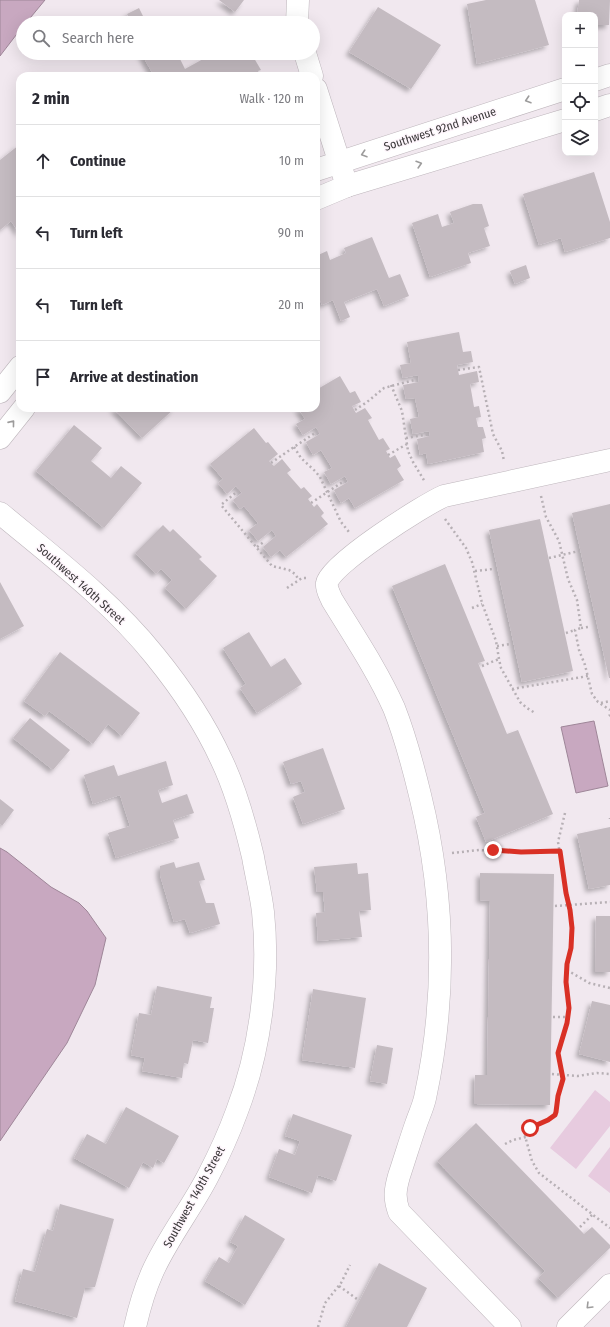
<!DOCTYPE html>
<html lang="en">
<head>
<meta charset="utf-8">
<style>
	:root { --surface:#fff; --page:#f7f7f7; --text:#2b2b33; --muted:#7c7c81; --line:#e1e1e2 }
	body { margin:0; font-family:"Fira Sans Condensed",sans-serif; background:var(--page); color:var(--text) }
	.controls { position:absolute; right:12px; top:12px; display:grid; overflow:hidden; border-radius:8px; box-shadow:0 4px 16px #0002 }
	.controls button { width:36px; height:36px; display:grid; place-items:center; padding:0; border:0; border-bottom:1px solid var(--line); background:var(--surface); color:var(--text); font:20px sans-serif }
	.stop { position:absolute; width:12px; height:12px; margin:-9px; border:3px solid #d93025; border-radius:50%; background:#fff }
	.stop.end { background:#d93025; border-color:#fff; box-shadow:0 1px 4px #0008 }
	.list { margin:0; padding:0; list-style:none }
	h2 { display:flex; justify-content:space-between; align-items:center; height:52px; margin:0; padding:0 16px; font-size:17px }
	h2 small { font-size:13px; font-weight:400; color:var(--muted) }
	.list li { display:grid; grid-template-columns:26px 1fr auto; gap:12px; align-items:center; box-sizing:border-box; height:72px; padding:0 16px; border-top:1px solid var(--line) }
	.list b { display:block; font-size:15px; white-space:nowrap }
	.list em { font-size:13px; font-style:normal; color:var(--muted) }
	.icon { flex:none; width:22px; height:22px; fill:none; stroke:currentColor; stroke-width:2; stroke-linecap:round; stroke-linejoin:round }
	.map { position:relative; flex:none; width:610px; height:1327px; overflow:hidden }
	.search { position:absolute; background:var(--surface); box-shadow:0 4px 16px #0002; left:16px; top:16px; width:304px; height:44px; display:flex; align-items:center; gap:10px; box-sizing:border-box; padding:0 14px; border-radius:22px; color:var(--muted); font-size:15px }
	.panel { position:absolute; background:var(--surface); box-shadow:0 4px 16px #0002; left:16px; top:72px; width:304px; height:340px; border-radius:12px }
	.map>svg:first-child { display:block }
</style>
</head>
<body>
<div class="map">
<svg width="610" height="1327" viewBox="0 0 610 1327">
	<defs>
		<filter id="shadow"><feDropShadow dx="-3.5" dy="3.5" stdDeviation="2" flood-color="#0004"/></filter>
	</defs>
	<rect width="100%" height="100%" fill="#f1e8ef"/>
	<!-- green -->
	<path fill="#e7cbdf" d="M 595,1090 L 610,1102 L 610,1126 L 576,1169 L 550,1148 Z
		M 610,1147 L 610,1193 L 588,1176 Z"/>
	<!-- water -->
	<path fill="#c8a8c0" stroke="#9e8698" d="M 0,0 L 45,0 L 26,23 L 23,23 L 23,26 L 0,56 Z
		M 594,721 L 608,786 L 576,793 L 561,727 Z
		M 0,848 L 7,852 L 51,887 L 79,903 L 87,911 L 106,938 L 95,985 L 67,1043 L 0,1141 Z"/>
	<!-- building -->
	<path fill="#c4bbc1" filter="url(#shadow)" d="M 219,0 L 244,0 L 235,12 Z
		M 486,0 L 535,0 L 549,45 L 477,64 L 467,4 Z
		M 579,0 L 610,0 L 609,25 L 595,25 L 595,15 L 577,15 Z
		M 378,7 L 441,45 L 411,89 L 349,52 Z
		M 139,8 L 146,22 L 132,23 L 127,14 Z
		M 141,53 L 177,53 L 185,69 L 214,53 L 230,53 L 231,55 L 235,53 L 251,53 L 261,70 L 258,71 L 261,76 L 154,76 Z
		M 19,145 L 20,146 L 20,234 L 11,221 L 0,230 L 0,160 Z
		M 594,172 L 610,222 L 610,238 L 565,252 L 561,238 L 539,245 L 523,194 Z
		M 473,204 L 482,204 L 489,226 L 484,228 L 490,246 L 468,253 L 471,263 L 430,277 L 412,223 L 438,214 L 442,227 L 454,223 L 450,212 Z
		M 372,237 L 389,278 L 400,274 L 409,296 L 384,306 L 377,289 L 344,302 L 350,317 L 341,321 L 333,300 L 322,305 L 316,290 L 316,256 L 327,251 L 330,260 L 346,253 L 344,248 Z
		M 526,265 L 530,278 L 515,284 L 510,271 Z
		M 459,332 L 463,352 L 471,351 L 473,362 L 457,365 L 459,375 L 477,371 L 479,382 L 470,384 L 474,407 L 479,406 L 481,417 L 476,418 L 478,427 L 483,427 L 486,438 L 482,439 L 484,452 L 428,464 L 426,453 L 420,455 L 417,439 L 430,436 L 429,431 L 413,434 L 410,419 L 419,417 L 415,398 L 406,399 L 403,385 L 419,382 L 418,375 L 403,378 L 400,365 L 411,363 L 407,342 Z
		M 340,376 L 350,393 L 355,391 L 361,402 L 352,406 L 356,413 L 365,408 L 372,418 L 368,420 L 379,440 L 383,438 L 390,449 L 386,451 L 390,458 L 395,455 L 401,466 L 397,469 L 404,480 L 355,508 L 349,498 L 341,503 L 334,490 L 348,482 L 345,476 L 331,484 L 324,472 L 332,468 L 321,450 L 313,455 L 306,442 L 320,434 L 316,427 L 303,435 L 296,424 L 305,419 L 298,408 L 316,408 L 316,390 Z
		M 113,408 L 175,408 L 142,438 Z
		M 74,425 L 102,448 L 91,461 L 111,478 L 121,466 L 142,483 L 104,528 L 36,471 Z
		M 254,428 L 266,443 L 268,442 L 278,454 L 269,461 L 274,466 L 282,459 L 291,470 L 287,473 L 301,489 L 304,487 L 312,496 L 308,499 L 314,507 L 317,504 L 324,513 L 321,516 L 328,524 L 286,557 L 280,550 L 271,557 L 263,547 L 276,536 L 272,530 L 258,541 L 249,530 L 258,523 L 244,506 L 240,509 L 233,500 L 242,493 L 236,486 L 227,494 L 218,483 L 223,479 L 210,464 Z
		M 610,504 L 610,678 L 609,678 L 572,513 Z
		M 540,519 L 573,671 L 522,682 L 489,530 Z
		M 163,525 L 170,532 L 173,529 L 202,557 L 199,559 L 217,576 L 186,609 L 165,588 L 172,580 L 161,569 L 156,574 L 135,553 Z
		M 445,564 L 485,661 L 478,663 L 507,734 L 518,730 L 553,814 L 486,842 L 476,817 L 485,813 L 392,586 Z
		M 0,582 L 24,626 L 0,639 Z
		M 249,632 L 271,667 L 285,658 L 302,684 L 257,713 L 240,688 L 246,684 L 223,648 Z
		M 60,652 L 140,713 L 122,736 L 108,724 L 93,744 L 49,711 L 45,716 L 24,701 Z
		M 30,718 L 70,750 L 53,770 L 13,738 Z
		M 323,748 L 345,809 L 303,824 L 293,797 L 305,792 L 301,781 L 291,784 L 283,762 Z
		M 166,761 L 173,785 L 158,790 L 162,803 L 187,794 L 194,813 L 173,820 L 179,838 L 116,858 L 108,833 L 130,826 L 120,795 L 93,804 L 84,775 L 114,765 L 118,776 Z
		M 0,799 L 14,810 L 2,826 L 0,824 Z
		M 610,827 L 610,885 L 589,889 L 577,834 Z
		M 174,862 L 176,868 L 199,862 L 205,880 L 199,881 L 206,903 L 214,903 L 220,924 L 190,933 L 185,919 L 174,922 L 160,875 L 160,866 Z
		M 357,863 L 358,874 L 368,873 L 371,910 L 359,911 L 362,937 L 318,941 L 316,913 L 325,912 L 323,892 L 317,892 L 314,867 Z
		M 480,873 L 554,874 L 550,1105 L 474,1104 L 475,1075 L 487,1075 L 490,901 L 480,900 Z
		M 596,916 L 610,916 L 610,972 L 595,972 Z
		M 157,986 L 212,997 L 210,1008 L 214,1008 L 208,1043 L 193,1040 L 188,1064 L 184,1063 L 182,1078 L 142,1071 L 145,1058 L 131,1055 L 139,1013 L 151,1015 Z
		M 313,989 L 366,998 L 355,1068 L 302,1060 Z
		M 592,1001 L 610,1005 L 610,1062 L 579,1054 Z
		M 377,1045 L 393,1048 L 387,1084 L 370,1081 Z
		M 126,1107 L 179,1136 L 164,1163 L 157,1159 L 153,1168 L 143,1162 L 129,1188 L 74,1158 L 87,1134 L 106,1144 Z
		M 293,1114 L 352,1135 L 336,1181 L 318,1175 L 312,1193 L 269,1177 L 279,1149 L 295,1155 L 300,1141 L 285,1136 Z
		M 476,1123 L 584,1234 L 592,1227 L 610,1245 L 610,1248 L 558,1298 L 538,1278 L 545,1271 L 437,1161 Z
		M 60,1204 L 114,1219 L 95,1287 L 85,1288 L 77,1318 L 15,1301 L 23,1269 L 35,1272 L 47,1229 L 53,1231 Z
		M 245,1215 L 285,1239 L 245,1305 L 205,1281 L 219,1257 L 229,1263 L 238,1246 L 230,1242 Z
		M 379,1263 L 427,1288 L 407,1327 L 346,1327 Z"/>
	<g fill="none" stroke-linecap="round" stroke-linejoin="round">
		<!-- minor casing -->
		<g stroke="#beb6bc" stroke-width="23">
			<path id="minor" d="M 297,23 L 298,0
				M 305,53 L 312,76
				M 316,89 L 347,186
				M 0,513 C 54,558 111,601 155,656 C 181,688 204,722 221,759 C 236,790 245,823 253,857 C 256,875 261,894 263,912 C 270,977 260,1051 237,1111 C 229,1133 219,1155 208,1176 C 191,1209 167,1239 152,1273 C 144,1291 139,1309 135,1327
				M 510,1327 L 399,1212 C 394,1198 395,1190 399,1176 C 405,1158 410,1141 416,1124 C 419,1115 423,1107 425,1098 C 447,996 445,896 420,795 C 413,766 405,736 394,708 C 377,670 354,636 332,600 C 330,595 326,589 327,583 C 329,565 425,504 444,496 L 610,460
				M 568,1327 L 610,1285"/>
		</g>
		<!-- tertiary casing -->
		<g stroke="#beb6bc" stroke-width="23">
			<path id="tertiary" d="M 595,80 L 610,75
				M 595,110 L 610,105
				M 316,170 L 565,89
				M 316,199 L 347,186 L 565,120
				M 0,392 L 20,367
				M 0,438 L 24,408"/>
		</g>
		<!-- path -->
		<path stroke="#b7b0b5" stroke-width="2.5" stroke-dasharray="2 3" stroke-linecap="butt" d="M 458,370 L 479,367 L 493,434 L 502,451 L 504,461
			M 391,385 L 402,411 L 408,451 L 413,462 L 425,482
			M 355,410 L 367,402 L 384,388 L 418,379
			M 406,438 L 430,434
			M 294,447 L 301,458 L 315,471 L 320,477 L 341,522 L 349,532
			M 388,455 L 407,444
			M 271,463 L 294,447 L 318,431
			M 239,490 L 221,505 L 272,566 L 289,570 L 295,574 L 299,580
			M 541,496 L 546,517 L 559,541 L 568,579 L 577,600 L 581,628 L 575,630 L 579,650 L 585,665 L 592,694 L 598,702 L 610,710
			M 311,503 L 347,479
			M 445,519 L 466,548 L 472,562 L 482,603 L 496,641 L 499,659 L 501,668 L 520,702 L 527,708 L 535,713
			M 257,547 L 265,541
			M 549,558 L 579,551
			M 475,571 L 493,569
			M 287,588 L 302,578 L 307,578
			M 472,608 L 482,604
			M 581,628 L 588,627
			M 566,633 L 575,630
			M 497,646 L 511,644
			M 482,666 L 499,659
			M 512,689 L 588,676
			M 601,703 L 610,701
			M 609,716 L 610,715
			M 565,813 L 558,842 L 564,878 L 572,918 L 572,937 L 567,964 L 566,983 L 569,1008 L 567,1023 L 558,1053 L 563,1079 L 558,1096 L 557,1111 L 555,1115 L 549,1120 L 530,1127 L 525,1136 L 532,1161 L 539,1173 L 610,1228
			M 610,818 L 610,819
			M 452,853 L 479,850 L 521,852 L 559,851
			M 555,906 L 610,902
			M 567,970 L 589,983 L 610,988
			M 553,1017 L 567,1017
			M 552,1074 L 578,1076 L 597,1073 L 610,1074
			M 505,1144 L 513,1140 L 526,1137
			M 580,1227 L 592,1215
			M 339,1286 L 357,1299
			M 318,1327 L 325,1303 L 341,1283 L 350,1265"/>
		<!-- minor -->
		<use href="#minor" stroke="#fff" stroke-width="22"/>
		<!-- tertiary -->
		<use href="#tertiary" stroke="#fff" stroke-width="22"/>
	</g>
	<!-- one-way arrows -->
	<defs><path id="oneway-chevron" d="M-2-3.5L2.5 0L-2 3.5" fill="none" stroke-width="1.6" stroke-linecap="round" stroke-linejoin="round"/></defs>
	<g stroke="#9d9c9c">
		<use href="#oneway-chevron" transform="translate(528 100) rotate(162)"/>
		<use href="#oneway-chevron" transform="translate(364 154) rotate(162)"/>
		<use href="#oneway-chevron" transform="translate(419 164) rotate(-17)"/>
		<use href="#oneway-chevron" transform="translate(12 423) rotate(-51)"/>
		<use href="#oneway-chevron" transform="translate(589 1306) rotate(135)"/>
	</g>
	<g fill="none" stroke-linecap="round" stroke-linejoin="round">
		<!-- route -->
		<path stroke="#d93025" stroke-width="5" d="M 493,850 L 521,852 L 560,851 L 566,893 L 570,910 L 572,928 L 571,948 L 567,964 L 566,982 L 569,1008 L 567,1023 L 558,1053 L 563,1079 L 558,1096 L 556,1112 L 555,1115 L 548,1120 L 530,1128"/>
	</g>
	<g text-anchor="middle" stroke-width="3" stroke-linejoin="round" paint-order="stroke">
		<!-- street labels -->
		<g font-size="12" fill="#3b383a" stroke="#fef6fc">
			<text transform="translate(440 129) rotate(-18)" y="4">Southwest 92nd Avenue</text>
			<text transform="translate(81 584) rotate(42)" y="4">Southwest 140th Street</text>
			<text transform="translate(194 1197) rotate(-61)" y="4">Southwest 140th Street</text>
		</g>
	</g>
</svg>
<div class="controls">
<button>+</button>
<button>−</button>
<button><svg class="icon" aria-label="locate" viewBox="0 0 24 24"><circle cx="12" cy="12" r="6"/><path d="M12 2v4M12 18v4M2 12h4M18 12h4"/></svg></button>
<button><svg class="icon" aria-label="layers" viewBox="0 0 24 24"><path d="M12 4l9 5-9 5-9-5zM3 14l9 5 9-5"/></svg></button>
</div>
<div class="stop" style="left:530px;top:1128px"></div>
<div class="stop end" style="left:493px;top:850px"></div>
<div class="search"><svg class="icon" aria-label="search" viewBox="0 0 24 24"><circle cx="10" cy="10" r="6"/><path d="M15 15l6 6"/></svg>Search here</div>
<section class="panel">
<h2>2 min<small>Walk · 120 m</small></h2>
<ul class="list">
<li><svg class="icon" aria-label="ahead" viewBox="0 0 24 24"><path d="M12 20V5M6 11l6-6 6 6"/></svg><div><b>Continue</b></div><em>10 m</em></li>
<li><svg class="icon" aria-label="left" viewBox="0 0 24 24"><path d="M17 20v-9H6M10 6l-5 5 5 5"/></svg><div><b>Turn left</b></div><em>90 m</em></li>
<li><svg class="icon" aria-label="left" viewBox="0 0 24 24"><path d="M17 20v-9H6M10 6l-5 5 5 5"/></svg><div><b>Turn left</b></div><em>20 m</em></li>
<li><svg class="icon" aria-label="arrive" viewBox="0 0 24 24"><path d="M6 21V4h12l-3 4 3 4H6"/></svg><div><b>Arrive at destination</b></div></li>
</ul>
</section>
</div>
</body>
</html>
